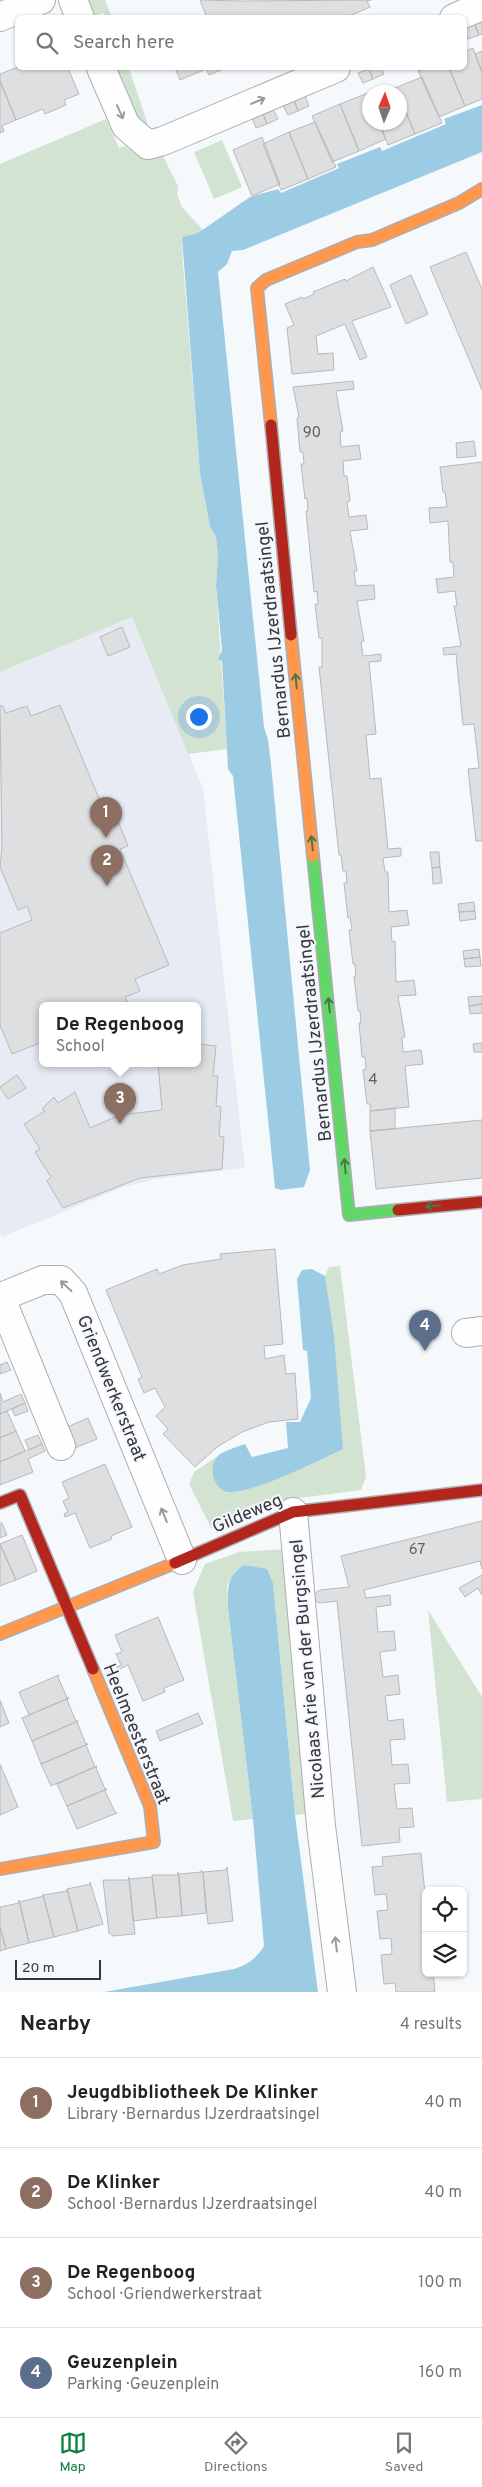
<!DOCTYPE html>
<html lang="en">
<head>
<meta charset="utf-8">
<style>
	:root { --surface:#fff; --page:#f2f2f2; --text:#222; --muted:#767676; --line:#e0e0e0; --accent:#0b8043 }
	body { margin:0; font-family:Overpass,sans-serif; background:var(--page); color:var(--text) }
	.controls { position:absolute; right:15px; bottom:15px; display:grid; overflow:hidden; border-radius:8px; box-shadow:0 1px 4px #0004 }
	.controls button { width:45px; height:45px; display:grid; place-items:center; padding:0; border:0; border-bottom:1px solid var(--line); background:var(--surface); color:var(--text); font:25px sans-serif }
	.compass { position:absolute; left:362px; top:85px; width:45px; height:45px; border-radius:50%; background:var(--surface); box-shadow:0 1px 4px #0004; rotate:2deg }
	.scale { position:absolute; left:15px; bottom:12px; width:86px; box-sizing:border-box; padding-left:5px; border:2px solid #363739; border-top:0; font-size:14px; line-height:18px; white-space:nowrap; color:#363739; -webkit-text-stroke:4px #f4f8fe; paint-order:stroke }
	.you { position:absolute; left:198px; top:716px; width:18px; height:18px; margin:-12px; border:4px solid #fff; border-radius:50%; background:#1a73e8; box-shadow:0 0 0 8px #1a73e833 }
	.badge { display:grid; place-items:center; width:32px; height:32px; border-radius:50%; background:var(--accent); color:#fff; font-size:16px; font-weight:700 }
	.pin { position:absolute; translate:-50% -41px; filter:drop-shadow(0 1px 2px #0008) }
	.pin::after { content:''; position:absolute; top:26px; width:18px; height:15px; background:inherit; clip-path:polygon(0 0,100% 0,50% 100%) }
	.popup { position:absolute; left:39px; top:1002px; width:162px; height:65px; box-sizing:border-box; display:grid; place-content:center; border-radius:8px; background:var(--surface); filter:drop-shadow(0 1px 4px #0005); font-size:16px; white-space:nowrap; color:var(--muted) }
	.popup b { font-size:19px; color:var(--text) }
	.popup::after { content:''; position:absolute; left:50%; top:100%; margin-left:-10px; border:10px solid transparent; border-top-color:var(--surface) }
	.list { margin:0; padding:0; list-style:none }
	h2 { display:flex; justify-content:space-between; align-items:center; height:65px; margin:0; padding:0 20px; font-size:21px }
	h2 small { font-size:16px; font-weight:400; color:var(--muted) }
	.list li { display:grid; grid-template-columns:32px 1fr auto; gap:15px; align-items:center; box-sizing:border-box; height:90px; padding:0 20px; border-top:1px solid var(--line) }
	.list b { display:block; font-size:19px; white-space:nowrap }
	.list p { margin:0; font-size:16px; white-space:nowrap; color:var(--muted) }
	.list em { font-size:16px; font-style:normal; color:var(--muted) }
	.icon { flex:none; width:28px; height:28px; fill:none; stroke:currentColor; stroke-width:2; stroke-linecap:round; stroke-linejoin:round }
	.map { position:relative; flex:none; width:482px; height:1992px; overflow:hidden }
	.search { position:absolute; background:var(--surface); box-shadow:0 1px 4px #0004; left:15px; right:15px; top:15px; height:55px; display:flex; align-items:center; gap:12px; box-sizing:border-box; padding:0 18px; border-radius:8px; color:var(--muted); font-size:19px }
	.sheet { height:425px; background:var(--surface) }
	nav { display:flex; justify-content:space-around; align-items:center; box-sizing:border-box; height:70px; border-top:1px solid var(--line); background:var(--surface); font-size:14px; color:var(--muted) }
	nav a { display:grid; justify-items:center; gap:2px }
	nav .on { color:var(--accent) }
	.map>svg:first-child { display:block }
</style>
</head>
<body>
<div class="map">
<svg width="482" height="1992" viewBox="0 0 482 1992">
	<rect width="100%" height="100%" fill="#f6f9fc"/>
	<!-- built -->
	<path fill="#e7ecf4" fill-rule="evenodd" d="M 132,617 L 203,788 L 245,1168 L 156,1179 L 123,1187 L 2,1237 L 0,1233 L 0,672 ZM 42,1005 L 198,1005 L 198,1063 L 42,1063 Z"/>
	<!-- green -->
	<path fill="#d2e3d1" d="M 86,0 L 105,0 L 112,17 L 105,17 L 103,13 L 90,17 Z
		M 112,68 L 129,68 L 149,128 L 143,131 Z
		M 106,119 L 119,148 L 125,146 L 138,155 L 157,153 L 163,156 L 178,186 L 177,195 L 182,207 L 203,230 L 198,233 L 182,237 L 183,263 L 200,473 L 210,527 L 216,537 L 218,556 L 216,585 L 227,749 L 188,754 L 132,617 L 0,672 L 0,164 Z
		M 222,140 L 242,187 L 214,199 L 194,152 Z
		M 340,1266 L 366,1477 L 361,1490 L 276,1501 L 211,1528 L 189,1484 L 194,1472 L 218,1456 L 213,1464 L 343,1449 L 325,1276 L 329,1267 Z
		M 287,1549 L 313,1813 L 295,1815 L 273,1583 L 236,1570 L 227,1585 L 228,1608 L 253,1819 L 233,1821 L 193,1592 L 205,1564 L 239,1552 Z
		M 428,1610 L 482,1697 L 482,1799 L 447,1802 Z"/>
	<!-- water -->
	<path fill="#9ccce4" d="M 482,105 L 482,152 L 243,250 L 232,251 L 227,264 L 218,272 L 264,727 L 268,740 L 271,764 L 310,1170 L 304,1187 L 281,1190 L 275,1188 L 233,776 L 228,769 L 222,661 L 218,659 L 222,651 L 216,585 L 218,556 L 216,537 L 210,527 L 200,473 L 182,237 L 198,233 L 250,197 L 278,189 L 281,193 L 339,168 L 337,164 L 380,147 L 382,151 L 446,124 L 444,119 Z
		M 312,1269 L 325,1276 L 334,1336 L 343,1449 C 315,1462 261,1490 231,1492 C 215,1493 207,1469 217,1457 C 222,1451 237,1447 245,1444 L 252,1457 L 288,1448 L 286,1422 L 300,1422 L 311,1398 L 307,1351 L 303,1350 L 297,1279 L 302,1270 Z
		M 244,1565 L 267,1569 L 273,1583 L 295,1815 L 318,1992 L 104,1992 L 234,1969 C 248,1964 256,1959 264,1946 L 253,1819 L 228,1608 C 228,1589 226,1576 244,1565 Z"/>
	<!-- building -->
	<path fill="#dedfe1" stroke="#b8b9bb" d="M 200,0 L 240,1 L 371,0 L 367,1 L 370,7 L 345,18 L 207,18 Z
		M 482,21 L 482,34 L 479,35 L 475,25 Z
		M 475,25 L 479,35 L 468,39 L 464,29 Z
		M 473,48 L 482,72 L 482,99 L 465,106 L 449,68 L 464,68 L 464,52 Z
		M 482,51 L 482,72 L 475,54 Z
		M 18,67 L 68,68 L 79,94 L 64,100 L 66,105 L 45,114 L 43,109 L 16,120 L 0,81 L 0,74 Z
		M 175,68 L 226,68 L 209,75 L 206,69 L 180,80 Z
		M 381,68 L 384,74 L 373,79 L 369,69 Z
		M 427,68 L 449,68 L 465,106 L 439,117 L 418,71 Z
		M 369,69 L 373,79 L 363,83 L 358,73 Z
		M 422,77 L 442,123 L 415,134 L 400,98 L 400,92 L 395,88 Z
		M 0,81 L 16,120 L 2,126 L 4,131 L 0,133 Z
		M 368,93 L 370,122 L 379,122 L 386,139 L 359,151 L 340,104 Z
		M 305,96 L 309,106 L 298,111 L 294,100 Z
		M 400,98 L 415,134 L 388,145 L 379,122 L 400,122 Z
		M 294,100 L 298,111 L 288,115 L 283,105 Z
		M 340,104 L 359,151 L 332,162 L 312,116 Z
		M 273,109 L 278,119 L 267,124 L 263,114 Z
		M 263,114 L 267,124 L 256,128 L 252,118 Z
		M 315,122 L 336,167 L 308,179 L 289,132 Z
		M 289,132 L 308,179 L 281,190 L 263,144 Z
		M 262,137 L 280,184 L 252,196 L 233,150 Z
		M 466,252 L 482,289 L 482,390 L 430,267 Z
		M 373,267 L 391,307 L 352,321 L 367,357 L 360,360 L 345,324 L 316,336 L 318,354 L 333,353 L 334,370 L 292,374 L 287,328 L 294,325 L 285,304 L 302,297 L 303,299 L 314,294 L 313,292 L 345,279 L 346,281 Z
		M 411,275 L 428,314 L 406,324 L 390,285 Z
		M 353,381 L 354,389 L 336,391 L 343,431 L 340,432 L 341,447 L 359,445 L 361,459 L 343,461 L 344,476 L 347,476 L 350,501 L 347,502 L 349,517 L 366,515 L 368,529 L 350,531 L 357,571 L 354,571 L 356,586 L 374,585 L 375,599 L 357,601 L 364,641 L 361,642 L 363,656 L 381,654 L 381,661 L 369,662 L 376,734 L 366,735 L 368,756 L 370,779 L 381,778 L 388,849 L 401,848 L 401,856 L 383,858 L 385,872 L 388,872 L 389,912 L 407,910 L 409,925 L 391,927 L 392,942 L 395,941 L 396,982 L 414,980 L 416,995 L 398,996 L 405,1037 L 402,1037 L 403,1052 L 421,1050 L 423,1064 L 405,1066 L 409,1107 L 370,1111 L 370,1104 L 367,1104 L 363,1070 L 366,1069 L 365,1057 L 362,1057 L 359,1023 L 361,1023 L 360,1011 L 358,1011 L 354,976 L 356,976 L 355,964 L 353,964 L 349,930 L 352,930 L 350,917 L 348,918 L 344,883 L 347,883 L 346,871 L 343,871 L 341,855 L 339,855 L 319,667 L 322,667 L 322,638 L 319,638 L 315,604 L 318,604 L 317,591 L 314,592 L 306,511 L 308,511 L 307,498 L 305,499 L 301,464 L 304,464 L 303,452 L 300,452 L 297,418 L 299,417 L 293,387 Z
		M 474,441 L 476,456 L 457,458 L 456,443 Z
		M 482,462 L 482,841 L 476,841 L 468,769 L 479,768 L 474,724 L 463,725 L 456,654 L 444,655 L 443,648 L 461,646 L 454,606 L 457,606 L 455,591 L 438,593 L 436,579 L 454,577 L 453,562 L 450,562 L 448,521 L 430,523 L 429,508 L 447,507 L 445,492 L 443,492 L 440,467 Z
		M 122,627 L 130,647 L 108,656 L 100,637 Z
		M 2,705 L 6,713 L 27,706 L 31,716 L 60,705 L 108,820 L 116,816 L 128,846 L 120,849 L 169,965 L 135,979 L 140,991 L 125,997 L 129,1005 L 42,1005 L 42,1042 L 12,1054 L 0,1025 L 0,933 L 32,920 L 27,906 L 18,910 L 0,867 L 2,848 L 0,706 Z
		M 430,852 L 439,852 L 440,867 L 432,868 Z
		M 440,867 L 442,883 L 433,884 L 432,868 Z
		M 474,902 L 475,911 L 459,912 L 458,904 Z
		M 475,911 L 476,919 L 460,921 L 459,912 Z
		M 479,949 L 480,957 L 464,959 L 463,951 Z
		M 480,957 L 481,966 L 465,967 L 464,959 Z
		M 482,996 L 482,1004 L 469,1006 L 468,997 Z
		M 482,1004 L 482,1013 L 470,1014 L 469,1006 Z
		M 482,1043 L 482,1052 L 474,1052 L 473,1044 Z
		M 198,1044 L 216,1046 L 213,1076 L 218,1076 L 216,1106 L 221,1107 L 219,1136 L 224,1137 L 222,1169 L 140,1178 L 63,1208 L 47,1181 L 51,1177 L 35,1152 L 40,1149 L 24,1124 L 45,1111 L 42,1109 L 54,1097 L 58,1103 L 75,1092 L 90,1128 L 120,1115 L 162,1110 L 158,1063 L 198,1063 Z
		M 17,1075 L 26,1088 L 8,1099 L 0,1087 Z
		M 395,1108 L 395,1129 L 370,1131 L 370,1111 Z
		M 482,1120 L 482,1178 L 376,1189 L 370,1131 Z
		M 275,1249 L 283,1344 L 264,1346 L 265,1359 L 284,1355 L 286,1374 L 295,1373 L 298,1419 L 269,1422 L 242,1432 L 217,1447 L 195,1467 L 163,1434 L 168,1429 L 156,1416 L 165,1407 L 155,1388 L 144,1393 L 138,1379 L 142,1377 L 106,1290 L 157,1269 L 159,1274 L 183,1265 L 221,1259 L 220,1254 Z
		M 7,1362 L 11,1370 L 0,1374 L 0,1365 Z
		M 0,1393 L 3,1402 L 21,1394 L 25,1403 L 0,1414 Z
		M 25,1403 L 28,1411 L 15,1416 L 12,1409 Z
		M 7,1411 L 16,1431 L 0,1438 L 0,1414 Z
		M 88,1418 L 97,1439 L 75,1448 L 67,1427 Z
		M 16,1431 L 25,1451 L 0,1462 L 0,1438 Z
		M 38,1435 L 42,1444 L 29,1450 L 25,1440 Z
		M 42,1444 L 45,1451 L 28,1459 L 33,1472 L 0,1485 L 0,1462 Z
		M 105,1464 L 132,1527 L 111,1536 L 112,1539 L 90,1548 L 75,1513 L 65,1517 L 64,1514 L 68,1512 L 63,1501 L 69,1498 L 62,1482 Z
		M 482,1521 L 482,1569 L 480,1561 L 364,1590 L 366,1598 L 390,1595 L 391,1605 L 376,1607 L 378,1632 L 394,1631 L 396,1650 L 380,1652 L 383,1677 L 398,1675 L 400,1694 L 385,1696 L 388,1721 L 403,1719 L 405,1739 L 390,1740 L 392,1765 L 408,1764 L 410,1783 L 394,1784 L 397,1809 L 412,1808 L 414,1827 L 399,1828 L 400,1842 L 362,1846 L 337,1601 L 320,1603 L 315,1601 L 314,1594 L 320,1590 L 349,1587 L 341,1556 Z
		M 0,1523 L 2,1523 L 7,1535 L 0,1538 Z
		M 22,1535 L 37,1571 L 16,1580 L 0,1544 Z
		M 0,1544 L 16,1580 L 0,1586 Z
		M 482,1575 L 482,1595 L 478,1588 L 465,1597 L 459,1588 Z
		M 158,1617 L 184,1680 L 164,1688 L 165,1692 L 143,1701 L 128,1665 L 118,1670 L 117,1667 L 121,1665 L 116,1654 L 122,1652 L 115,1635 Z
		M 59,1675 L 58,1677 L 67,1698 L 69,1698 L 29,1715 L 19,1692 Z
		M 69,1698 L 67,1700 L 76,1721 L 78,1721 L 32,1741 L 22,1718 Z
		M 0,1700 L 9,1723 L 0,1727 Z
		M 198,1713 L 203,1724 L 160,1741 L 156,1731 Z
		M 78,1721 L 77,1722 L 86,1744 L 88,1744 L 41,1764 L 32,1741 Z
		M 88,1744 L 86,1745 L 95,1767 L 97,1766 L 51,1786 L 41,1764 Z
		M 0,1764 L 18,1807 L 0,1815 Z
		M 97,1766 L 96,1768 L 105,1789 L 107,1789 L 67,1806 L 57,1784 Z
		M 107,1789 L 105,1791 L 115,1812 L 117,1813 L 77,1829 L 67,1806 Z
		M 421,1853 L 426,1904 L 426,1973 L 433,1973 L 435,1992 L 396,1992 L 395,1983 L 384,1984 L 381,1955 L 392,1954 L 391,1938 L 380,1939 L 377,1911 L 388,1910 L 386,1894 L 375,1895 L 372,1867 L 383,1866 L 382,1857 Z
		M 227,1867 L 233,1921 L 208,1924 L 203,1872 L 226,1870 Z
		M 201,1870 L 203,1872 L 206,1913 L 182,1916 L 179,1874 L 202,1872 Z
		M 178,1872 L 182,1916 L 157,1918 L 152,1875 L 177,1875 Z
		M 129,1877 L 135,1934 L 113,1936 L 109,1933 L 103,1880 L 128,1880 Z
		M 152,1877 L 157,1918 L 133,1921 L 129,1879 Z
		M 90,1882 L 103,1924 L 78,1931 L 67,1889 L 91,1884 Z
		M 67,1889 L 78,1931 L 54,1937 L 43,1895 L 67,1891 Z
		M 42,1895 L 43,1895 L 54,1937 L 29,1943 L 19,1900 L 20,1902 L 43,1896 Z
		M 19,1900 L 29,1943 L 6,1949 L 0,1927 L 0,1907 L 19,1903 Z
		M 0,1927 L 6,1949 L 0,1951 Z"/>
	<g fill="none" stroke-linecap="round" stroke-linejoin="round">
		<!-- street casing -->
		<g stroke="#acaeb0" stroke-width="30">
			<path id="street" d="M 73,0 L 80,18
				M 0,17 L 41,0
				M 454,18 L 482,6
				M 101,68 L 126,126 L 148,145 L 163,141 L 336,68
				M 0,1296 L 61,1446
				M 1,1297 L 43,1280 L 61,1280 L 73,1293 L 182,1560
				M 466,1333 L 482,1331
				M 293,1512 L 321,1826 L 342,1992"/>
		</g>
		<!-- fast casing -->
		<g stroke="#acaeb0" stroke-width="14">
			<path id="fast" d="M 313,856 L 349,1215 L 398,1210"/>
		</g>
		<!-- slow casing -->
		<g stroke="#acaeb0" stroke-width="14">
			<path id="slow" d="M 271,425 L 257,288 L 266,280 L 357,242 L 372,240 L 459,203 L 482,189
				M 291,635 L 313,856
				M 0,1634 L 175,1563
				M 0,1869 L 154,1842 L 150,1806 L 93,1669"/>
		</g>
		<!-- jam casing -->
		<g stroke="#acaeb0" stroke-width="14">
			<path id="jam" d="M 271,425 L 291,635
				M 398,1210 L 482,1202
				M 0,1503 L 20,1495 L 93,1669
				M 175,1563 L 293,1512 L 482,1490"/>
		</g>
		<!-- street -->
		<use href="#street" stroke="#fefeff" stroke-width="28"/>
		<!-- fast -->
		<use href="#fast" stroke="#63d668" stroke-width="11"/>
		<!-- slow -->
		<use href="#slow" stroke="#ff974d" stroke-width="11"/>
		<!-- jam -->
		<use href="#jam" stroke="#b3261e" stroke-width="11"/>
	</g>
	<!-- one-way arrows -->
	<defs><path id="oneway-shaft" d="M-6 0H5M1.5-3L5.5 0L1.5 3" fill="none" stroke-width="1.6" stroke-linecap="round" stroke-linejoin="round" transform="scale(1.25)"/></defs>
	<g stroke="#9a9a9c">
		<use href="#oneway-shaft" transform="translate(258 101) rotate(-23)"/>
		<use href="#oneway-shaft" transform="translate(120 112) rotate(66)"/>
		<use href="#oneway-shaft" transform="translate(66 1286) rotate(-137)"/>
		<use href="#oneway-shaft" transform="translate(164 1515) rotate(-112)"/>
		<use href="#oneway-shaft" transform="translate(336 1944) rotate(-97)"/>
	</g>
	<g stroke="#48774c">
		<use href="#oneway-shaft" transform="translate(296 681) rotate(-96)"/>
		<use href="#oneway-shaft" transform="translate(312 843) rotate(-96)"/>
		<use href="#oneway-shaft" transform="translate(329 1005) rotate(-96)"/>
		<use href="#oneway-shaft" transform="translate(345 1166) rotate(-95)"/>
		<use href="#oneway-shaft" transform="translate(433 1206) rotate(174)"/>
	</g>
	<g text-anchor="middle" stroke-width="4" stroke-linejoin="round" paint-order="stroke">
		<!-- number labels -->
		<g font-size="15" fill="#606163">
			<text x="312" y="437">90</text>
			<text x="373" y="1084">4</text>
			<text x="417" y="1554">67</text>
		</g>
		<!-- street labels -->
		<g font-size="18" fill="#363739" stroke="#f4f8fe">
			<text transform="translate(273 630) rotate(-96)" y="6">Bernardus IJzerdraatsingel</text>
			<text transform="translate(314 1033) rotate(-96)" y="6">Bernardus IJzerdraatsingel</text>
			<text transform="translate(112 1388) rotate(68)" y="6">Griendwerkerstraat</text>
			<text transform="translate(247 1513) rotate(-23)" y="6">Gildeweg</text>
			<text transform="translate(307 1669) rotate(-95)" y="6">Nicolaas Arie van der Burgsingel</text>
			<text transform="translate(137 1734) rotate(68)" y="6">Heelmeesterstraat</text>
		</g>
	</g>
</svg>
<div class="controls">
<button><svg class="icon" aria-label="locate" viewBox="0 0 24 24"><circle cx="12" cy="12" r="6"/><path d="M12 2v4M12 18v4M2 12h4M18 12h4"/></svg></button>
<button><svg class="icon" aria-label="layers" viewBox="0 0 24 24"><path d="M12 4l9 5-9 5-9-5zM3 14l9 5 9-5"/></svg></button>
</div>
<svg class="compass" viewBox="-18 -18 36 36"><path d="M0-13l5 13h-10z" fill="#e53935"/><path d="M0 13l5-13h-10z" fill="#767676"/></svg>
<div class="scale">20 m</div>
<div class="you"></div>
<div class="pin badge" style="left:106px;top:838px;background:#8d6e63">1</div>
<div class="pin badge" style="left:107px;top:886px;background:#8d6e63">2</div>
<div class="pin badge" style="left:120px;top:1124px;background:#8d6e63">3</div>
<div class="popup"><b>De Regenboog</b>School</div>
<div class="pin badge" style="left:425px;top:1351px;background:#5c6f8a">4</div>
<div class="search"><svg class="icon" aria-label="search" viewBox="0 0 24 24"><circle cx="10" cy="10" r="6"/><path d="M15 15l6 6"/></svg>Search here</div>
</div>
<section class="sheet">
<h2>Nearby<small>4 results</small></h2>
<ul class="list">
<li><span class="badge" style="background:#8d6e63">1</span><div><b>Jeugdbibliotheek De Klinker</b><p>Library · Bernardus IJzerdraatsingel</p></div><em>40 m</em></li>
<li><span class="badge" style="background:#8d6e63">2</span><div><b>De Klinker</b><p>School · Bernardus IJzerdraatsingel</p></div><em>40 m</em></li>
<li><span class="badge" style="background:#8d6e63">3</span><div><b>De Regenboog</b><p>School · Griendwerkerstraat</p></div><em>100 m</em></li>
<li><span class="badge" style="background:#5c6f8a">4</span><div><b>Geuzenplein</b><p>Parking · Geuzenplein</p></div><em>160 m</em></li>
</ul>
</section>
<nav>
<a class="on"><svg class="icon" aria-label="map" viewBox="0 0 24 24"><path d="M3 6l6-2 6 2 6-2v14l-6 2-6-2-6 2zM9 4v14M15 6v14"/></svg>Map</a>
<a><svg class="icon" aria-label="directions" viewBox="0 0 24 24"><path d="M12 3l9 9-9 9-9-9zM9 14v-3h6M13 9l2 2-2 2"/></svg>Directions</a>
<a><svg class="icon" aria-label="saved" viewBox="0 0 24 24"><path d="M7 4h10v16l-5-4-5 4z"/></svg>Saved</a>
</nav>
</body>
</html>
